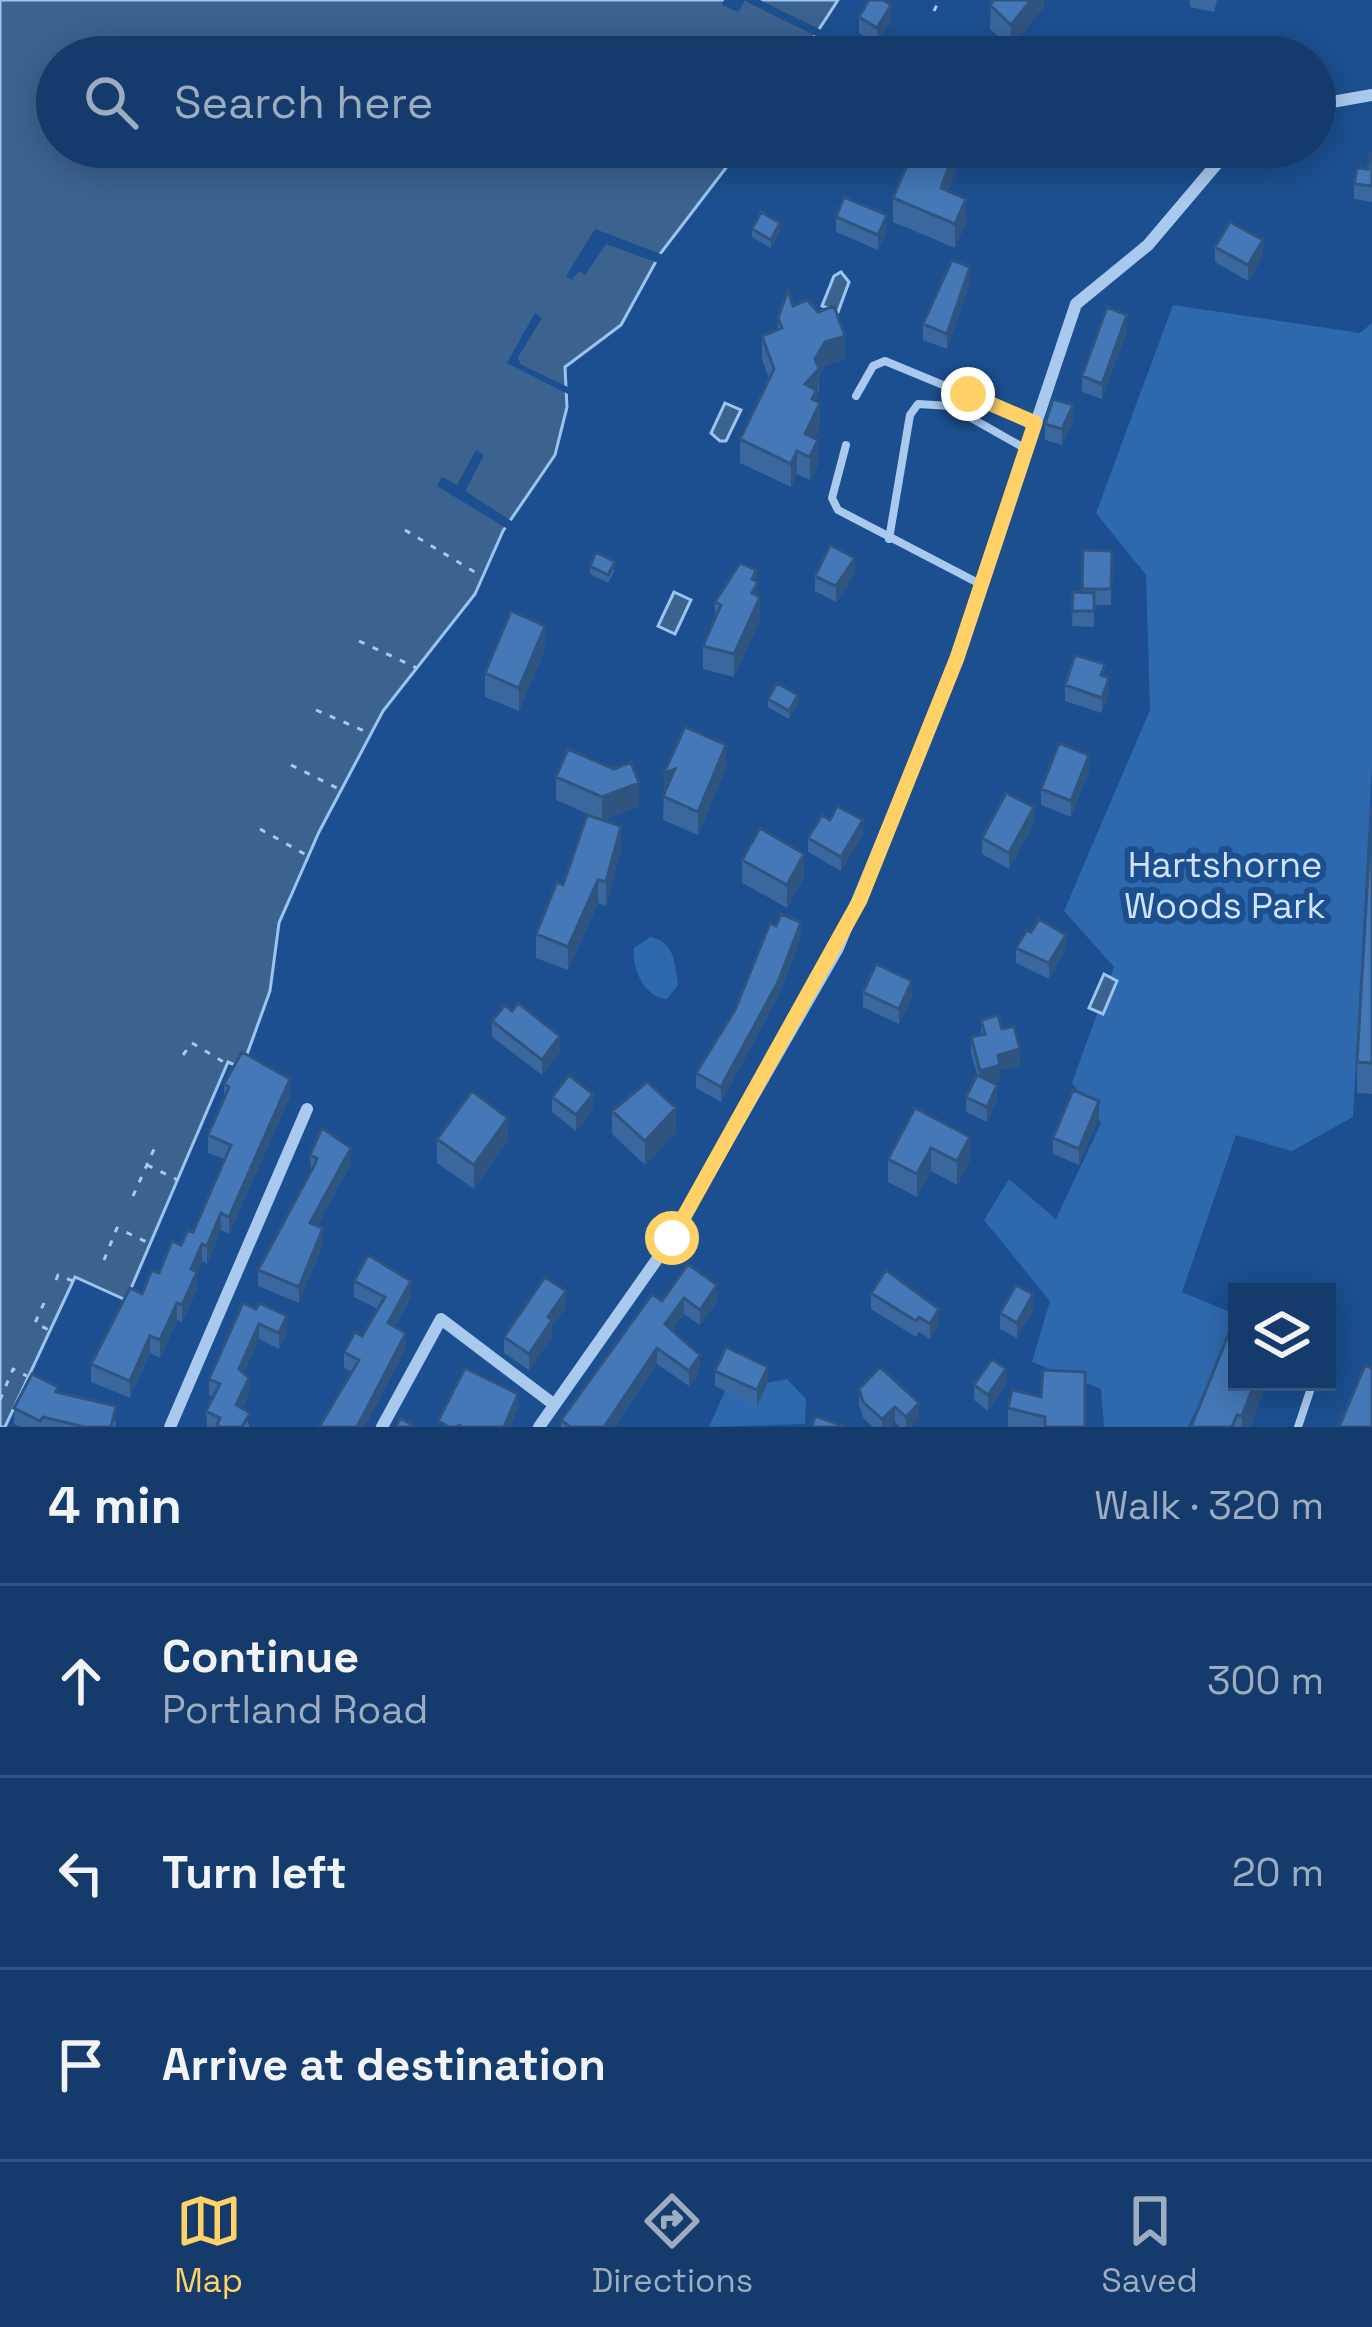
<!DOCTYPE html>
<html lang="en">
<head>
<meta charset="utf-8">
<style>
	:root { --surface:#143b6b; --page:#214673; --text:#f1f3f6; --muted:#9dadc1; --line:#33557e; --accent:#ffd166 }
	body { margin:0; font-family:"Space Grotesk",sans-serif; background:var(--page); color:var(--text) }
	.controls { position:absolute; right:36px; bottom:36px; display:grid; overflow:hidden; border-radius:0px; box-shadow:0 6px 30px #0003 }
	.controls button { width:108px; height:108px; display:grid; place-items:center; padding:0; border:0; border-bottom:3px solid var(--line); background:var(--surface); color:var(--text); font:60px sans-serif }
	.stop { position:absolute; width:36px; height:36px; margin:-27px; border:9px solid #ffd166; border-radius:50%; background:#fff }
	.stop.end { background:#ffd166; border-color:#fff; box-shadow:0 3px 12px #0008 }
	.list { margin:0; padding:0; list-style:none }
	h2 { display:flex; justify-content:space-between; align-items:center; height:156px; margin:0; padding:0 48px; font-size:51px }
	h2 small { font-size:39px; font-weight:400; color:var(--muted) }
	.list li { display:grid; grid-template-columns:78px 1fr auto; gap:36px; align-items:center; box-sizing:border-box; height:192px; padding:0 48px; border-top:3px solid var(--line) }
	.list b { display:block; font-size:45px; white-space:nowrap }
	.list p { margin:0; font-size:39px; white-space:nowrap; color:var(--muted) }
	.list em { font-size:39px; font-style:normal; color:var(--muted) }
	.icon { flex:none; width:66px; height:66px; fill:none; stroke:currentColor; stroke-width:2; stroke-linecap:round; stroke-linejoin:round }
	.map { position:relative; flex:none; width:1372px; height:1427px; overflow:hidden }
	.search { position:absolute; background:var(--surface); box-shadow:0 6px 30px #0003; left:36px; right:36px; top:36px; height:132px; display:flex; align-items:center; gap:30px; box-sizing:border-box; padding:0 42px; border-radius:66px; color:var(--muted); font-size:45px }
	.sheet { height:732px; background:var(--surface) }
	nav { display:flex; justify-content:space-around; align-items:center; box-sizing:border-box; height:168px; border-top:3px solid var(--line); background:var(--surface); font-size:33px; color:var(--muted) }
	nav a { display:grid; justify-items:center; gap:6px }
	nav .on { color:var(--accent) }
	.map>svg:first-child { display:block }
</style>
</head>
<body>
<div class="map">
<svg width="1372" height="1427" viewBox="0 0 1372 1427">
	<rect width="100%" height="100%" fill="#1b4f8f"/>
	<!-- green -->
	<path fill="#2e69ad" d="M 1173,305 L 1360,333 L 1372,323 L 1372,768 L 1353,1117 L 1292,1151 L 1236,1135 L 1182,1292 L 1237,1315 L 1237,1320 L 1188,1427 L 1104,1427 L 1101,1389 L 1032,1362 L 1050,1301 L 984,1220 L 1009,1179 L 1056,1219 L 1101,1123 L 1072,1083 L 1114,967 L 1064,911 L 1150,710 L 1146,575 L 1096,513 Z
		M 650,937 C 675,941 675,964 678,985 L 667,999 C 644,997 632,969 634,948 Z
		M 787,1379 L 806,1399 L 805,1424 L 709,1427 L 725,1391 Z"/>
	<!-- water -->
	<path fill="#3c6290" stroke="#9cc4f0" stroke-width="3" d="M 0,0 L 838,0 L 801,57 L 57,57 L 57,147 L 742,147 L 660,254 L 621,325 L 565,367 L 567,407 L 555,455 L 503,531 L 475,594 L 383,711 L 319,832 L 279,923 L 270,991 L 242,1068 L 228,1062 L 126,1300 L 75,1277 L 5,1427 L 0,1427 Z
		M 841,272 L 849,282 L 838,312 L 822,306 L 834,276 Z
		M 725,403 L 741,410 L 726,441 L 720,441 L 711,433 Z
		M 674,592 L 691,600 L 675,634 L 658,626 Z
		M 1104,974 L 1117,981 L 1103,1014 L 1089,1008 Z"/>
	<!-- pier -->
	<path fill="#1b4f8f" d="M 724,0 L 760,0 L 825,32 L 820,38 L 745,1 L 738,12 L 722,5 Z
		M 595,229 L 666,256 L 661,264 L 606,244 L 585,275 L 579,271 L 572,280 L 566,276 Z
		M 535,313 L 542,318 L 518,357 L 520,364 L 572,389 L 572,396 L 507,363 Z
		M 476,450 L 484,455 L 465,491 L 516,524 L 511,531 L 437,486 L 442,477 L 457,485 Z"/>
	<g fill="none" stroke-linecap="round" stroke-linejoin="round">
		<!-- path -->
		<path stroke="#a9c9ee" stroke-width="3" stroke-dasharray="6 9" stroke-linecap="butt" d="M 934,11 L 939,0
			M 405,530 L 483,577
			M 359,641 L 417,668
			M 316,710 L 371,734
			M 291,765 L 341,790
			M 260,829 L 308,856
			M 183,1055 L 192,1043 L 227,1064
			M 147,1165 L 178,1180
			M 133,1196 L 155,1147
			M 104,1260 L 117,1228 L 151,1244
			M 56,1280 L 58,1275 L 73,1281
			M 44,1303 L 35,1323 L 49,1330
			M 0,1400 L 13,1369 L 27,1376"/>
		<!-- service -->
		<path stroke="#a9c9ee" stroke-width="8" d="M 856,396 L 873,366 L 885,361 L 1035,423
			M 846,445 L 832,498 L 838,510 L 982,585
			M 889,539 L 910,415 L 918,404 L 950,406 L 1026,449
			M 1298,1427 L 1313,1382"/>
		<!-- minor -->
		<path stroke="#a9c9ee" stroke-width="12" d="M 1315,105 L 1372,95
			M 170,1427 L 307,1109
			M 382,1427 L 441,1319 L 552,1403
			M 539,1427 L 672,1238 L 838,948 L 957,658 L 1076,304 L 1148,245 L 1231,147"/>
	</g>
	<!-- wall -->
	<path fill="#3a679d" d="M 991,0 L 1044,0 L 1044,7 L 1011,48 L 990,29 Z
		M 1190,0 L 1217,0 L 1214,12 L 1190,7 Z
		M 859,17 L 891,20 L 877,44 L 859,33 Z
		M 958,147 L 958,164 L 948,191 L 966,222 L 955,248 L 893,222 L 893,198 Z
		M 1129,147 L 1164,147 L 1152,166 L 1129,150 Z
		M 1372,153 L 1372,202 L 1354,199 L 1354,184 L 1368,169 Z
		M 836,217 L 887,231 L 878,250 L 836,232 Z
		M 752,229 L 780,231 L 771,248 L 752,237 Z
		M 1215,247 L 1263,256 L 1248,281 L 1215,262 Z
		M 970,283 L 947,349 L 923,340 L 923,324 Z
		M 793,306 L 845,359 L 825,366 L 819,376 L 819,392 L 816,395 L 816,401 L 820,426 L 814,439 L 818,464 L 810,480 L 797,474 L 791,487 L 740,463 L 740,439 L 769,379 L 762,359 L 762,336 L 778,330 L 778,318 Z
		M 1127,331 L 1102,399 L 1082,392 L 1082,376 Z
		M 1073,421 L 1062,445 L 1045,440 L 1045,424 Z
		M 1083,550 L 1112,551 L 1111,605 L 1094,605 L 1094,627 L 1072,626 L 1073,592 L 1082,592 Z
		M 590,566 L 615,570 L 608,583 L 590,574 Z
		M 855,573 L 836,602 L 815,591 L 815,576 Z
		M 756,581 L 760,620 L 734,677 L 703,669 L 703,646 L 715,617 L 715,602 Z
		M 545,649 L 519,711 L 485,697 L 485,673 Z
		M 1105,677 L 1109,694 L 1102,713 L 1065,701 L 1065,685 Z
		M 768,699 L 798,703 L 789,719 L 768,707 Z
		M 726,768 L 698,835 L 663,820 L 664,794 Z
		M 1089,771 L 1071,817 L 1041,805 L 1041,789 Z
		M 556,777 L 639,806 L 603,820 L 621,849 L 606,906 L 598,903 L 568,970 L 536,958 L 536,934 L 597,818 L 556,800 Z
		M 1372,805 L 1372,1094 L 1357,1093 L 1357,1062 Z
		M 830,820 L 863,834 L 841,871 L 808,852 L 808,838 Z
		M 1034,823 L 1009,869 L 982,854 L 982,838 Z
		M 742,860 L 804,877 L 787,908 L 742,883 Z
		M 776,926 L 801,937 L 778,997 L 721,1102 L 696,1088 L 696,1073 L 735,1010 Z
		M 1016,948 L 1066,950 L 1049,979 L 1016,963 Z
		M 863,992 L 912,997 L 899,1024 L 863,1007 Z
		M 981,1020 L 1002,1029 L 1020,1065 L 1000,1070 L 1000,1081 L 994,1083 L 997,1100 L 987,1122 L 966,1112 L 966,1097 L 977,1075 L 971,1053 L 971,1037 L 981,1035 Z
		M 492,1021 L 560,1052 L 542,1075 L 492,1037 Z
		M 224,1084 L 290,1097 L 229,1234 L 221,1230 L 207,1264 L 202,1261 L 197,1272 L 197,1289 L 182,1322 L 177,1320 L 160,1358 L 150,1353 L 130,1398 L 91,1382 L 91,1364 L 142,1294 L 193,1232 L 225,1159 L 208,1153 L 208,1135 L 224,1098 Z
		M 552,1097 L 593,1109 L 576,1131 L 552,1112 Z
		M 915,1108 L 970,1160 L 957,1185 L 931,1171 L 917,1197 L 888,1182 L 888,1159 Z
		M 612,1111 L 676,1132 L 645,1165 L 612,1134 Z
		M 1099,1117 L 1079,1165 L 1053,1154 L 1053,1138 Z
		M 437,1139 L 508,1141 L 474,1189 L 437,1163 Z
		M 310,1155 L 351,1164 L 317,1226 L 323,1244 L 299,1303 L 258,1286 L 258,1270 L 311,1171 Z
		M 688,1264 L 717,1301 L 700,1325 L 684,1314 L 672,1330 L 700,1371 L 689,1386 L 657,1364 L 615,1427 L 561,1427 L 561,1420 L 662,1301 Z
		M 354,1281 L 411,1297 L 395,1327 L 406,1349 L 352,1372 L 344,1368 L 344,1352 L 362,1336 L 378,1309 L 354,1297 Z
		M 871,1293 L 939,1324 L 930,1339 L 919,1332 L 916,1337 L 871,1309 Z
		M 566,1307 L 552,1327 L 552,1336 L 529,1370 L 504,1353 L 504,1337 Z
		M 256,1309 L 287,1331 L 279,1349 L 259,1339 L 244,1373 L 249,1393 L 242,1409 L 250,1427 L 207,1427 L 206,1411 L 214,1397 L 209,1395 L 209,1379 Z
		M 1033,1310 L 1017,1338 L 1000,1329 L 1000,1313 Z
		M 715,1371 L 768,1382 L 757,1406 L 715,1386 Z
		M 1267,1382 L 1250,1427 L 1191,1427 Z
		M 1006,1384 L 988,1411 L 974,1400 L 974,1385 Z
		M 859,1389 L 919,1418 L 911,1427 L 900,1427 L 895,1422 L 890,1427 L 873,1427 L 863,1418 L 859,1405 Z
		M 58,1392 L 116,1422 L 115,1427 L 21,1427 L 14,1424 L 14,1408 Z
		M 1041,1397 L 1085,1427 L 1008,1427 L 1008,1408 Z"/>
	<!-- shaded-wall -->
	<path fill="#305480" d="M 1031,0 L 1044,0 L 1044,7 L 1011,48 L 1011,25 Z
		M 891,5 L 891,20 L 877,44 L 877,28 Z
		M 956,147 L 958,147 L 958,164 L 941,212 L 941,188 Z
		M 1154,147 L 1164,147 L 1152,166 L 1152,150 Z
		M 966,199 L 966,222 L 955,248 L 955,224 Z
		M 887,215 L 887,231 L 878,250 L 878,235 Z
		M 780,223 L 780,231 L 771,248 L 771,240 Z
		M 1263,240 L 1263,256 L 1248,281 L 1248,265 Z
		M 970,267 L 970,283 L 947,349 L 947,334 Z
		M 1127,315 L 1127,331 L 1102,399 L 1102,384 Z
		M 845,336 L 845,359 L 825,366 L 819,376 L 816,411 L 820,403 L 820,426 L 805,458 L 805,384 L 815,359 L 825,342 Z
		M 1073,405 L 1073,421 L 1062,445 L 1062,429 Z
		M 818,440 L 818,464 L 810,480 L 810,457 Z
		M 797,451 L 797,474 L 791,487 L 791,464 Z
		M 855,558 L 855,573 L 836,602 L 836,586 Z
		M 756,570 L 758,601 L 760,597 L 760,620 L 734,677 L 734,654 L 752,579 Z
		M 545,626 L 545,649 L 519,711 L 519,688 Z
		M 1109,678 L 1109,694 L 1102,713 L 1102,698 Z
		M 798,695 L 798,703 L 789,719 L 789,711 Z
		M 726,745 L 726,768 L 698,835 L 698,812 Z
		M 1089,755 L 1089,771 L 1071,817 L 1071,801 Z
		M 675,769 L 664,796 L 664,773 Z
		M 639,783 L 639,806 L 602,820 L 602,797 Z
		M 1034,807 L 1034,823 L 1009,869 L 1009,853 Z
		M 863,820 L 863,834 L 841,871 L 841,857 Z
		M 621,826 L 621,849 L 606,906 L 606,882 Z
		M 804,854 L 804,877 L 787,908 L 787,885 Z
		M 598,880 L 598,903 L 568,970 L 568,947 Z
		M 801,922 L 801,937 L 778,997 L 721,1102 L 721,1087 Z
		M 1066,935 L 1066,950 L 1049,979 L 1049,963 Z
		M 912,981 L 912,997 L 899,1024 L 899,1009 Z
		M 560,1036 L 560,1052 L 542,1075 L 542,1060 Z
		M 1020,1049 L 1020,1065 L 1000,1070 L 1000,1081 L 980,1087 L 980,1071 L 998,1055 Z
		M 290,1079 L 290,1097 L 229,1234 L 229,1217 Z
		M 997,1085 L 997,1100 L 987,1122 L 987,1107 Z
		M 593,1094 L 593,1109 L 576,1131 L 576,1115 Z
		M 1099,1101 L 1099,1117 L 1079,1165 L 1079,1149 Z
		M 676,1108 L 676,1132 L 645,1165 L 645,1141 Z
		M 508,1118 L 508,1141 L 474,1189 L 474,1165 Z
		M 970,1137 L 970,1160 L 957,1185 L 957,1161 Z
		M 351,1148 L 351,1164 L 310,1239 L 310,1223 Z
		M 931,1148 L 931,1171 L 917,1197 L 917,1174 Z
		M 221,1213 L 221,1230 L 207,1264 L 207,1246 Z
		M 323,1228 L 323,1244 L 299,1303 L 299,1287 Z
		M 202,1244 L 202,1261 L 197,1272 L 197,1289 L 182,1322 L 182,1305 L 191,1269 Z
		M 411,1281 L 411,1297 L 388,1339 L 388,1323 Z
		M 717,1285 L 717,1301 L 700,1325 L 700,1310 Z
		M 566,1291 L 566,1307 L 552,1327 L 552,1336 L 529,1370 L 529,1354 L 548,1317 Z
		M 1033,1294 L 1033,1310 L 1017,1338 L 1017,1323 Z
		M 684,1298 L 684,1314 L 665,1340 L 665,1324 Z
		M 177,1303 L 177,1320 L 160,1358 L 160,1340 Z
		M 939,1309 L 939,1324 L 930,1339 L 930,1324 Z
		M 287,1316 L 287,1331 L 279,1349 L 279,1333 Z
		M 259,1324 L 259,1339 L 239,1385 L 239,1369 Z
		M 406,1333 L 406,1349 L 365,1427 L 357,1427 Z
		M 150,1336 L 150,1353 L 130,1398 L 130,1381 Z
		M 657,1348 L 657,1364 L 615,1427 L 604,1427 Z
		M 700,1355 L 700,1371 L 689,1386 L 689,1371 Z
		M 768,1367 L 768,1382 L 757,1406 L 757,1390 Z
		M 1006,1369 L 1006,1384 L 988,1411 L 988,1395 Z
		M 249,1378 L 249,1393 L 236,1421 L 236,1405 Z
		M 1255,1382 L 1267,1382 L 1250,1427 L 1242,1427 L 1242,1416 Z
		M 518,1394 L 518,1409 L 510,1427 L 504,1427 Z
		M 919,1403 L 919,1418 L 911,1427 L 906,1427 L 906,1417 Z
		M 895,1407 L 895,1422 L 890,1427 L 882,1427 L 882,1419 Z"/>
	<!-- building -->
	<path fill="#4478b7" stroke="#305480" stroke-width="3" d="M 869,0 L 883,0 L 891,5 L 877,28 L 859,17 Z
		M 994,0 L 1031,0 L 1011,25 L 990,5 Z
		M 915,147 L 956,147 L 941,188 L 966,199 L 955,224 L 893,198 Z
		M 1370,153 L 1372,153 L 1372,186 L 1354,184 L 1357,168 L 1368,169 Z
		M 844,197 L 887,215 L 878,235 L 836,217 Z
		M 761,212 L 780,223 L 771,240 L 752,229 Z
		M 1230,222 L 1263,240 L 1248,265 L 1215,247 Z
		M 952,260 L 970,267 L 947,334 L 923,324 Z
		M 788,290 L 793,306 L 807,300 L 818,312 L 834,306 L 845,336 L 825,342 L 815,359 L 819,369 L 805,384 L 816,390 L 812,399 L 820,403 L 805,434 L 818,440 L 810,457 L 797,451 L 791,464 L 740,439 L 774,369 L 762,336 L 782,328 L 778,318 Z
		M 1107,307 L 1127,315 L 1102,384 L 1082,376 Z
		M 1053,399 L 1073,405 L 1062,429 L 1045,424 Z
		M 830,545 L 855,558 L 836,586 L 815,576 Z
		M 1083,550 L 1112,551 L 1111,589 L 1082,589 Z
		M 596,552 L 615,562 L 608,575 L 590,566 Z
		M 740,563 L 756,570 L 752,579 L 758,582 L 752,593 L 760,597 L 734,654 L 703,646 L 721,605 L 715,602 Z
		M 1073,592 L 1094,593 L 1094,611 L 1072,611 Z
		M 511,611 L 545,626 L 519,688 L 485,673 Z
		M 1075,655 L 1105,664 L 1101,675 L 1109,678 L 1102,698 L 1065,685 Z
		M 777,683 L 798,695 L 789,711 L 768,699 Z
		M 685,727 L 726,745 L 698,812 L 663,796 L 675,769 L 664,773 Z
		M 1059,743 L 1089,755 L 1071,801 L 1041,789 Z
		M 568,749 L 614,769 L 631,762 L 639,783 L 602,797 L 556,777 Z
		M 1006,793 L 1034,807 L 1009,853 L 982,838 Z
		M 1372,805 L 1372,1063 L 1357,1062 Z
		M 837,806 L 863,820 L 841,857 L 808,838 L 822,815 L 830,820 Z
		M 587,815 L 621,826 L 606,882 L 598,880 L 568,947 L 536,934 L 557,882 L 563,885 Z
		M 760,828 L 804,854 L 787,885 L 742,860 Z
		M 781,914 L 801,922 L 778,982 L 721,1087 L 696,1073 L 735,1010 L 770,923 L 776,926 Z
		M 1039,919 L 1066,935 L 1049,963 L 1016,948 L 1027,930 L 1031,932 Z
		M 876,964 L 912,981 L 899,1009 L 863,992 Z
		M 518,1003 L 560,1036 L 542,1060 L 492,1021 L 505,1005 L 512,1011 Z
		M 998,1015 L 1002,1029 L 1014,1026 L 1020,1049 L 998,1055 L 1000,1065 L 980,1071 L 971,1037 L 985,1034 L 981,1020 Z
		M 242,1052 L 290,1079 L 229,1217 L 221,1213 L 207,1246 L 202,1244 L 191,1269 L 197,1272 L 182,1305 L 177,1303 L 160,1340 L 150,1336 L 130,1381 L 91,1364 L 130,1288 L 142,1294 L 152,1270 L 159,1273 L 172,1241 L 181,1245 L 188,1230 L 193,1232 L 231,1145 L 208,1135 L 229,1087 L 224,1084 Z
		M 569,1075 L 593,1094 L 576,1115 L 552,1097 Z
		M 977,1075 L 997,1085 L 987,1107 L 966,1097 Z
		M 647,1082 L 676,1108 L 645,1141 L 612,1111 Z
		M 1073,1090 L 1099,1101 L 1079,1149 L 1053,1138 Z
		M 472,1091 L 508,1118 L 474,1165 L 437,1139 Z
		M 915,1108 L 970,1137 L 957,1161 L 931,1148 L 917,1174 L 888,1159 Z
		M 322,1128 L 351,1148 L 310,1223 L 323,1228 L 299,1287 L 258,1270 L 315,1164 L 317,1158 L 310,1155 Z
		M 368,1255 L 411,1281 L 388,1323 L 406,1333 L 357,1427 L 319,1427 L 359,1360 L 344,1352 L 355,1332 L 362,1336 L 385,1297 L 354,1281 Z
		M 688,1264 L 717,1285 L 700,1310 L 684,1298 L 665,1324 L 700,1355 L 689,1371 L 657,1348 L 604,1427 L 570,1427 L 561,1420 L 652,1294 L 662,1301 Z
		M 886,1270 L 939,1309 L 930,1324 L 919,1317 L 916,1321 L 871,1293 Z
		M 545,1277 L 566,1291 L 548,1317 L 552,1320 L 529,1354 L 504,1337 Z
		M 1016,1285 L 1033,1294 L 1017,1323 L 1000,1313 Z
		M 243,1303 L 256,1309 L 259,1303 L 287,1316 L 279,1333 L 259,1324 L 239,1369 L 249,1378 L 236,1405 L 250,1413 L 242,1427 L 220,1427 L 217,1425 L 220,1418 L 206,1411 L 220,1384 L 209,1379 Z
		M 1233,1323 L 1237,1324 L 1237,1382 L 1255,1382 L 1242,1416 L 1237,1415 L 1232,1427 L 1191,1427 Z
		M 726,1347 L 768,1367 L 757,1390 L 715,1371 Z
		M 992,1359 L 1006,1369 L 988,1395 L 974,1385 Z
		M 1365,1365 L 1372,1368 L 1372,1427 L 1339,1427 Z
		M 880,1367 L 919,1403 L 906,1417 L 895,1407 L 882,1419 L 863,1402 L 859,1389 Z
		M 465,1368 L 518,1394 L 504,1427 L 463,1427 L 459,1425 L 457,1427 L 449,1427 L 438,1421 Z
		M 1043,1370 L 1085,1372 L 1085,1427 L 1045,1427 L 1045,1417 L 1008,1408 L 1012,1390 L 1041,1397 Z
		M 32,1374 L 58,1387 L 56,1392 L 116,1406 L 111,1427 L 84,1427 L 43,1417 L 40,1421 L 14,1408 Z
		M 815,1416 L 846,1427 L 812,1427 Z
		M 400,1418 L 416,1427 L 396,1427 Z"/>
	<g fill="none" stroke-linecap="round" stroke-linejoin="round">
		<!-- route -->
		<path stroke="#ffd166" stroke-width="15" d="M 672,1238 L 860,900 L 957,658 L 1035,423 L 968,394"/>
	</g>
	<g text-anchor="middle" stroke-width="12" stroke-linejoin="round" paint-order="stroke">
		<!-- park labels -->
		<g font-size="36" fill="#cfe3fa" stroke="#1b4f8f">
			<text x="1225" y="877">Hartshorne<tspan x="1225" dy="41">Woods Park</tspan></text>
		</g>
	</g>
</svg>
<div class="controls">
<button><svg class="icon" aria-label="layers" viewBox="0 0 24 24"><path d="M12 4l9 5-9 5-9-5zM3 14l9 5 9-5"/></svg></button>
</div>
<div class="stop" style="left:672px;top:1238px"></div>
<div class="stop end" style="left:968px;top:394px"></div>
<div class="search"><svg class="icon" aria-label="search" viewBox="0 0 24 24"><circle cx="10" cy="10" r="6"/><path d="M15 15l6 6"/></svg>Search here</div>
</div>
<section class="sheet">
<h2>4 min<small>Walk · 320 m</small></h2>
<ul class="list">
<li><svg class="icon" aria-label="ahead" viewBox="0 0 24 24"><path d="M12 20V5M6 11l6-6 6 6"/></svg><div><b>Continue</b><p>Portland Road</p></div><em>300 m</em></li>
<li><svg class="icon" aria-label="left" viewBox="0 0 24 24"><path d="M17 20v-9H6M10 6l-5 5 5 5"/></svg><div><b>Turn left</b></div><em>20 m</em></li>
<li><svg class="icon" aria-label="arrive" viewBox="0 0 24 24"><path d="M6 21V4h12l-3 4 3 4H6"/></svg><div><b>Arrive at destination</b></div></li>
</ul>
</section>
<nav>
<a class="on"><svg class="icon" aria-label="map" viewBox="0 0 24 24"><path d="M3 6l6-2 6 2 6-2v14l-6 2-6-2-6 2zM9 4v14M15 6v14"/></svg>Map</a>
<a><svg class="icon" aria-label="directions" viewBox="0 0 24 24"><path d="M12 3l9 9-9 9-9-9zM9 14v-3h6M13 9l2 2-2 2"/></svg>Directions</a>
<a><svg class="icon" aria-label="saved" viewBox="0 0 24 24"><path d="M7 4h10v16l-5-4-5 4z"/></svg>Saved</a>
</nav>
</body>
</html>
